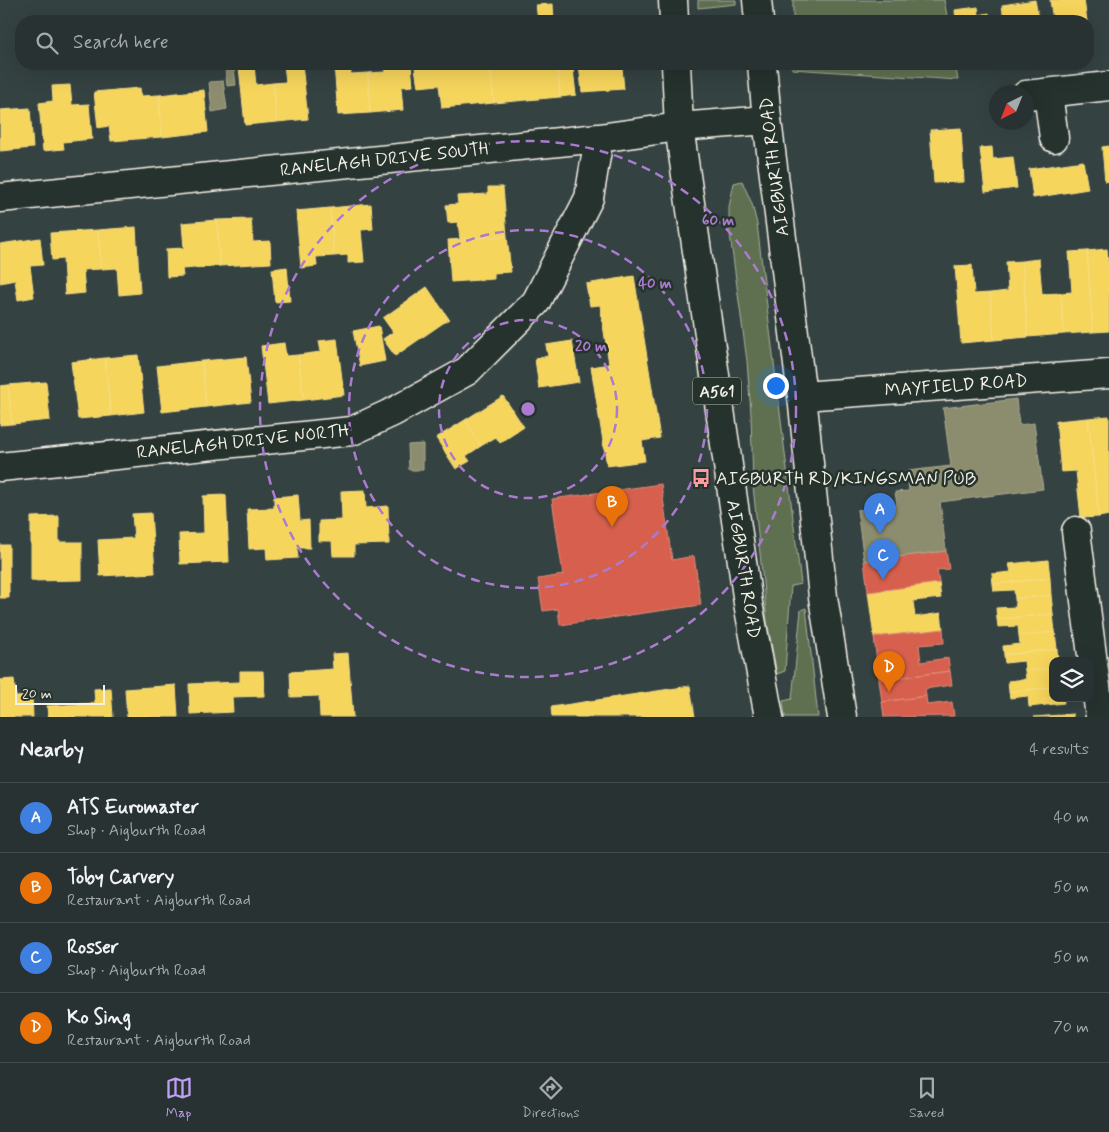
<!DOCTYPE html>
<html lang="en">
<head>
<meta charset="utf-8">
<style>
	:root { --surface:#283232; --page:#303a3a; --text:#f1f3f6; --muted:#a5aaac; --line:#444d4d; --accent:#bca0f2 }
	body { margin:0; font-family:Mynerve,sans-serif; background:var(--page); color:var(--text) }
	.controls { position:absolute; right:15px; bottom:15px; display:grid; overflow:hidden; border-radius:10px; box-shadow:0 5px 20px #0002 }
	.controls button { width:45px; height:45px; display:grid; place-items:center; padding:0; border:0; border-bottom:1px solid var(--line); background:var(--surface); color:var(--text); font:25px sans-serif }
	.compass { position:absolute; left:989px; top:85px; width:45px; height:45px; border-radius:50%; background:var(--surface); box-shadow:0 5px 20px #0002; rotate:223deg }
	.scale { position:absolute; left:15px; bottom:12px; width:90px; box-sizing:border-box; padding-left:5px; border:2px solid #f4f1e8; border-top:0; font-size:14px; line-height:18px; white-space:nowrap; color:#f4f1e8; -webkit-text-stroke:4px #26332d; paint-order:stroke }
	.you { position:absolute; left:775px; top:385px; width:18px; height:18px; margin:-12px; border:4px solid #fff; border-radius:50%; background:#1a73e8; box-shadow:0 0 0 8px #1a73e833 }
	.badge { display:grid; place-items:center; width:32px; height:32px; border-radius:50%; background:var(--accent); color:#fff; font-size:16px; font-weight:700 }
	.pin { position:absolute; translate:-50% -41px; filter:drop-shadow(0 1px 2px #0008) }
	.pin::after { content:''; position:absolute; top:26px; width:18px; height:15px; background:inherit; clip-path:polygon(0 0,100% 0,50% 100%) }
	.list { margin:0; padding:0; list-style:none }
	h2 { display:flex; justify-content:space-between; align-items:center; height:65px; margin:0; padding:0 20px; font-size:21px }
	h2 small { font-size:16px; font-weight:400; color:var(--muted) }
	.list li { display:grid; grid-template-columns:32px 1fr auto; gap:15px; align-items:center; box-sizing:border-box; height:70px; padding:0 20px; border-top:1px solid var(--line) }
	.list b { display:block; font-size:19px; white-space:nowrap }
	.list p { margin:0; font-size:16px; white-space:nowrap; color:var(--muted) }
	.list em { font-size:16px; font-style:normal; color:var(--muted) }
	.icon { flex:none; width:28px; height:28px; fill:none; stroke:currentColor; stroke-width:2; stroke-linecap:round; stroke-linejoin:round }
	.map { position:relative; flex:none; width:1109px; height:717px; overflow:hidden }
	.search { position:absolute; background:var(--surface); box-shadow:0 5px 20px #0002; left:15px; right:15px; top:15px; height:55px; display:flex; align-items:center; gap:12px; box-sizing:border-box; padding:0 18px; border-radius:20px; color:var(--muted); font-size:19px }
	.sheet { height:345px; background:var(--surface) }
	nav { display:flex; justify-content:space-around; align-items:center; box-sizing:border-box; height:70px; border-top:1px solid var(--line); background:var(--surface); font-size:14px; color:var(--muted) }
	nav a { display:grid; justify-items:center; gap:2px }
	nav .on { color:var(--accent) }
	.map>svg:first-child { display:block }
</style>
</head>
<body>
<div class="map">
<svg width="1109" height="717" viewBox="0 0 1109 717">
	<rect width="100%" height="100%" fill="#354242"/>
	<filter id="ink" filterUnits="userSpaceOnUse"><feTurbulence type="fractalNoise" baseFrequency=".02" numOctaves="2"/><feDisplacementMap in="SourceGraphic" scale="10" xChannelSelector="R" yChannelSelector="G"/><feConvolveMatrix kernelMatrix="1 2 1 2 8 2 1 2 1" color-interpolation-filters="sRGB"/></filter>
	<g filter="url(#ink)">
		<!-- green -->
		<path fill="#5f6f51" stroke="#aab09c" d="M 698,0 L 736,0 L 736,4 L 698,8 Z
			M 793,0 L 944,0 L 948,21 L 793,21 Z
			M 792,64 L 955,64 L 958,80 L 792,69 Z
			M 742,181 L 752,204 L 757,224 L 801,584 L 791,586 L 785,671 L 777,674 L 767,621 L 753,486 L 751,414 L 747,361 L 729,227 L 729,207 L 734,183 Z
			M 806,608 L 818,717 L 785,717 L 783,701 L 792,699 L 801,610 Z"/>
		<!-- homes -->
		<path fill="#f6d55c" stroke="#f5dd86" d="M 1035,0 L 1039,21 L 1004,21 L 1002,5 Z
			M 1050,0 L 1084,0 L 1087,21 L 1053,21 Z
			M 553,4 L 554,21 L 538,21 L 536,5 Z
			M 978,7 L 979,15 L 989,13 L 990,21 L 956,21 L 955,10 Z
			M 284,64 L 302,64 L 308,119 L 277,122 L 273,83 L 286,82 Z
			M 334,64 L 350,64 L 351,74 L 368,73 L 370,113 L 338,115 Z
			M 384,64 L 411,64 L 413,86 L 401,87 L 403,110 L 370,113 L 368,73 L 385,72 Z
			M 455,64 L 490,64 L 494,103 L 442,108 L 439,85 L 418,87 L 415,68 Z
			M 490,64 L 558,64 L 560,97 L 494,103 Z
			M 579,64 L 611,64 L 612,69 L 622,68 L 624,89 L 582,92 Z
			M 254,65 L 256,85 L 273,83 L 277,122 L 245,125 L 239,67 Z
			M 573,69 L 576,95 L 560,97 L 558,71 Z
			M 70,85 L 72,105 L 89,104 L 92,139 L 63,142 L 64,149 L 43,151 L 39,103 L 53,101 L 52,86 Z
			M 140,88 L 141,96 L 159,95 L 162,137 L 111,141 L 109,126 L 98,128 L 94,92 Z
			M 204,90 L 208,132 L 162,137 L 159,95 Z
			M 30,108 L 33,148 L 0,151 L 0,110 Z
			M 961,128 L 964,182 L 934,183 L 930,130 Z
			M 1109,146 L 1109,181 L 1105,182 L 1102,147 Z
			M 992,147 L 993,159 L 1013,157 L 1017,188 L 985,192 L 980,148 Z
			M 1083,161 L 1088,189 L 1033,198 L 1029,169 Z
			M 488,187 L 503,187 L 507,236 L 460,239 L 458,222 L 448,223 L 446,205 L 458,204 L 457,196 L 488,194 Z
			M 371,204 L 373,229 L 361,230 L 364,262 L 348,263 L 348,255 L 334,256 L 330,208 Z
			M 330,208 L 334,256 L 316,257 L 317,266 L 301,268 L 296,211 Z
			M 251,219 L 253,242 L 270,241 L 271,263 L 220,266 L 217,220 Z
			M 217,220 L 220,266 L 182,269 L 183,276 L 167,277 L 166,249 L 184,248 L 182,223 Z
			M 136,227 L 140,293 L 119,295 L 117,268 L 101,269 L 98,230 Z
			M 98,230 L 101,269 L 83,270 L 85,293 L 65,295 L 63,259 L 52,260 L 50,233 Z
			M 507,236 L 511,272 L 494,273 L 494,279 L 451,282 L 448,240 Z
			M 40,238 L 43,265 L 30,266 L 34,297 L 18,300 L 15,280 L 0,283 L 0,244 Z
			M 1107,249 L 1109,272 L 1109,331 L 1093,332 L 1087,251 Z
			M 1087,251 L 1093,332 L 1064,334 L 1061,293 L 1072,292 L 1069,252 Z
			M 1039,259 L 1042,294 L 1061,293 L 1064,334 L 1028,337 L 1022,261 Z
			M 1022,261 L 1028,337 L 994,340 L 990,293 L 1008,291 L 1006,262 Z
			M 972,265 L 974,294 L 990,293 L 994,340 L 961,343 L 955,266 Z
			M 287,267 L 290,301 L 275,302 L 272,269 Z
			M 634,276 L 660,438 L 642,441 L 645,461 L 607,466 L 591,367 L 609,364 L 600,305 L 590,306 L 586,284 Z
			M 427,287 L 449,319 L 395,356 L 383,339 L 393,332 L 383,318 Z
			M 379,326 L 385,361 L 360,366 L 353,331 Z
			M 337,339 L 344,395 L 304,400 L 298,355 L 321,352 L 319,341 Z
			M 572,341 L 579,382 L 539,388 L 535,359 L 548,356 L 546,345 Z
			M 284,343 L 286,356 L 298,355 L 304,400 L 268,404 L 261,346 Z
			M 138,355 L 144,412 L 111,416 L 105,358 Z
			M 246,357 L 251,402 L 206,407 L 202,361 Z
			M 105,358 L 111,416 L 78,419 L 71,362 Z
			M 202,361 L 206,407 L 162,412 L 157,366 Z
			M 46,382 L 50,420 L 12,424 L 8,385 Z
			M 8,385 L 12,424 L 0,425 L 0,386 Z
			M 503,396 L 524,427 L 500,443 L 496,437 L 481,446 L 465,420 Z
			M 1109,416 L 1109,515 L 1099,517 L 1088,418 Z
			M 1088,418 L 1099,517 L 1081,518 L 1076,471 L 1061,472 L 1056,421 Z
			M 465,420 L 481,446 L 466,456 L 470,461 L 456,469 L 436,438 Z
			M 365,490 L 366,508 L 388,506 L 389,544 L 354,545 L 354,556 L 333,556 L 332,541 L 319,541 L 319,521 L 342,520 L 341,491 Z
			M 226,495 L 229,562 L 180,564 L 179,534 L 204,533 L 203,496 Z
			M 298,495 L 300,521 L 309,520 L 310,548 L 297,548 L 298,558 L 267,560 L 266,548 L 249,549 L 247,509 L 274,508 L 274,497 Z
			M 151,513 L 155,573 L 100,576 L 98,540 L 134,538 L 132,514 Z
			M 59,516 L 59,542 L 82,542 L 82,580 L 31,581 L 31,517 Z
			M 0,545 L 9,545 L 9,598 L 0,598 Z
			M 1048,560 L 1050,578 L 993,584 L 992,574 L 1011,572 L 1009,564 Z
			M 1050,578 L 1051,595 L 1015,599 L 1014,590 L 994,591 L 993,584 Z
			M 939,583 L 941,598 L 913,601 L 915,617 L 941,613 L 943,629 L 874,637 L 868,592 Z
			M 1051,595 L 1053,614 L 997,619 L 996,608 L 1016,607 L 1015,599 Z
			M 1053,614 L 1055,632 L 1019,636 L 1018,626 L 998,627 L 997,619 Z
			M 1055,632 L 1057,649 L 1004,655 L 1003,646 L 1020,644 L 1019,636 Z
			M 1057,649 L 1058,661 L 1053,661 L 1053,668 L 1025,671 L 1024,661 L 1005,663 L 1004,655 Z
			M 348,653 L 353,717 L 320,717 L 319,696 L 291,697 L 290,672 L 333,669 L 332,654 Z
			M 1053,668 L 1053,687 L 1009,692 L 1008,681 L 1026,679 L 1025,671 Z
			M 240,671 L 263,671 L 264,696 L 232,697 L 233,712 L 190,714 L 189,684 L 240,682 Z
			M 14,679 L 16,697 L 32,696 L 33,717 L 0,717 L 0,680 Z
			M 176,685 L 178,717 L 127,717 L 125,689 Z
			M 690,686 L 695,717 L 552,717 L 551,707 Z
			M 1053,687 L 1053,698 L 1063,698 L 1064,703 L 1029,707 L 1028,696 L 1010,698 L 1009,692 Z
			M 111,688 L 113,717 L 48,717 L 47,706 L 95,703 L 94,689 Z
			M 1073,714 L 1073,717 L 1034,717 Z"/>
		<!-- shops -->
		<path fill="#d6604d" stroke="#df8c7c" d="M 661,484 L 672,560 L 694,556 L 701,605 L 560,625 L 558,609 L 543,611 L 538,579 L 563,575 L 552,499 Z
			M 946,551 L 949,569 L 937,570 L 939,583 L 868,592 L 864,561 Z
			M 943,629 L 944,643 L 919,645 L 921,662 L 948,658 L 950,671 L 879,680 L 874,637 Z
			M 950,671 L 952,685 L 925,689 L 926,696 L 882,702 L 879,680 Z
			M 926,696 L 927,705 L 952,702 L 954,716 L 884,717 L 882,702 Z"/>
		<!-- industry -->
		<path fill="#8c8c6e" stroke="#abaa93" d="M 234,67 L 236,85 L 227,86 L 225,68 Z
			M 223,81 L 227,109 L 212,112 L 209,82 Z
			M 1016,399 L 1019,425 L 1034,423 L 1043,489 L 940,502 L 946,551 L 864,561 L 857,510 L 897,505 L 895,492 L 909,491 L 907,471 L 951,466 L 943,408 Z
			M 423,444 L 423,470 L 409,470 L 408,445 Z"/>
		<g fill="none" stroke-linecap="round" stroke-linejoin="round">
			<!-- street casing -->
			<g stroke="#f4f1e8" stroke-width="31">
				<path id="street" d="M 1048,93 L 1054,138
					M 1026,95 L 1109,86
					M 0,198 L 599,138 L 679,127 L 767,120
					M 802,396 L 1109,374
					M 0,467 L 352,431 L 393,412 L 467,371 L 536,302 L 589,198 L 599,138
					M 1076,531 L 1100,717"/>
			</g>
			<!-- highway casing -->
			<g stroke="#f4f1e8" stroke-width="31">
				<path id="highway" d="M 673,0 L 674,21
					M 757,0 L 759,21
					M 676,64 L 679,127 L 748,603 L 769,717
					M 762,64 L 767,120 L 802,396 L 823,597 L 842,717"/>
			</g>
			<!-- street -->
			<use href="#street" stroke="#26332d" stroke-width="28"/>
			<!-- highway -->
			<use href="#highway" stroke="#26332d" stroke-width="28"/>
		</g>
	</g>
	<!-- distance rings -->
	<g fill="none" stroke="#ab7bcf" stroke-width="2.5" stroke-dasharray="9 6">
		<circle cx="528" cy="409" r="89"/>
		<circle cx="528" cy="409" r="179"/>
		<circle cx="528" cy="409" r="268"/>
	</g>
	<!-- icons -->
	<defs>
		<g id="bus-bare" transform="scale(1.5)"><path d="M-5-6H5V4H4V6H2V4H-2V6H-4V4H-5ZM-3.5-4V0h7V-4ZM-3.5 1.2v1.5H-2V1.2ZM2 1.2v1.5H3.5V1.2Z" fill="#ff9aa2" stroke="#26332d" stroke-width="2.5" paint-order="stroke"/></g>
	</defs>
	<g fill-rule="evenodd">
		<use href="#bus-bare" x="701" y="478"/>
	</g>
	<g text-anchor="middle" stroke-width="5" stroke-linejoin="round" paint-order="stroke">
		<!-- shield labels -->
		<rect fill="#26332d" stroke="#b6b8b0" stroke-width="1" x="693" y="377.5" width="48" height="27" rx="4"/>
		<g font-size="16" font-weight="bold" fill="#f4f1e8">
			<text x="717" y="397">A561</text>
		</g>
		<!-- street labels -->
		<g font-size="18" fill="#f4f1e8" stroke="#26332d">
			<text transform="translate(384 159) rotate(-6)" y="6">RANELAGH DRIVE SOUTH</text>
			<text transform="translate(774 167) rotate(-97)" y="6">AIGBURTH ROAD</text>
			<text transform="translate(956 385) rotate(-4)" y="6">MAYFIELD ROAD</text>
			<text transform="translate(243 441) rotate(-6)" y="6">RANELAGH DRIVE NORTH</text>
			<text transform="translate(744 569) rotate(81)" y="6">AIGBURTH ROAD</text>
		</g>
		<!-- poi labels -->
		<g font-size="18" fill="#f4f1e8" stroke="#26332d" text-anchor="start">
			<text x="716" y="484">AIGBURTH RD/KINGSMAN PUB</text>
		</g>
	</g>
	<circle cx="528" cy="409" r="8" fill="#ab7bcf" stroke="#26332d" stroke-width="2.5"/>
	<g font-size="15" text-anchor="middle" font-weight="bold" fill="#ab7bcf" stroke="#26332d" stroke-width="5" stroke-linejoin="round" paint-order="stroke">
		<text x="718" y="225">60 m</text>
		<text x="655" y="288">40 m</text>
		<text x="591" y="351">20 m</text>
	</g>
</svg>
<div class="controls">
<button><svg class="icon" aria-label="layers" viewBox="0 0 24 24"><path d="M12 4l9 5-9 5-9-5zM3 14l9 5 9-5"/></svg></button>
</div>
<svg class="compass" viewBox="-18 -18 36 36"><path d="M0-13l5 13h-10z" fill="#e53935"/><path d="M0 13l5-13h-10z" fill="#a5aaac"/></svg>
<div class="scale">20 m</div>
<div class="you"></div>
<div class="pin badge" style="left:880px;top:534px;background:#3f7fe0">A</div>
<div class="pin badge" style="left:612px;top:527px;background:#e8710a">B</div>
<div class="pin badge" style="left:883px;top:580px;background:#3f7fe0">C</div>
<div class="pin badge" style="left:889px;top:692px;background:#e8710a">D</div>
<div class="search"><svg class="icon" aria-label="search" viewBox="0 0 24 24"><circle cx="10" cy="10" r="6"/><path d="M15 15l6 6"/></svg>Search here</div>
</div>
<section class="sheet">
<h2>Nearby<small>4 results</small></h2>
<ul class="list">
<li><span class="badge" style="background:#3f7fe0">A</span><div><b>ATS Euromaster</b><p>Shop · Aigburth Road</p></div><em>40 m</em></li>
<li><span class="badge" style="background:#e8710a">B</span><div><b>Toby Carvery</b><p>Restaurant · Aigburth Road</p></div><em>50 m</em></li>
<li><span class="badge" style="background:#3f7fe0">C</span><div><b>Rosser</b><p>Shop · Aigburth Road</p></div><em>50 m</em></li>
<li><span class="badge" style="background:#e8710a">D</span><div><b>Ko Sing</b><p>Restaurant · Aigburth Road</p></div><em>70 m</em></li>
</ul>
</section>
<nav>
<a class="on"><svg class="icon" aria-label="map" viewBox="0 0 24 24"><path d="M3 6l6-2 6 2 6-2v14l-6 2-6-2-6 2zM9 4v14M15 6v14"/></svg>Map</a>
<a><svg class="icon" aria-label="directions" viewBox="0 0 24 24"><path d="M12 3l9 9-9 9-9-9zM9 14v-3h6M13 9l2 2-2 2"/></svg>Directions</a>
<a><svg class="icon" aria-label="saved" viewBox="0 0 24 24"><path d="M7 4h10v16l-5-4-5 4z"/></svg>Saved</a>
</nav>
</body>
</html>
